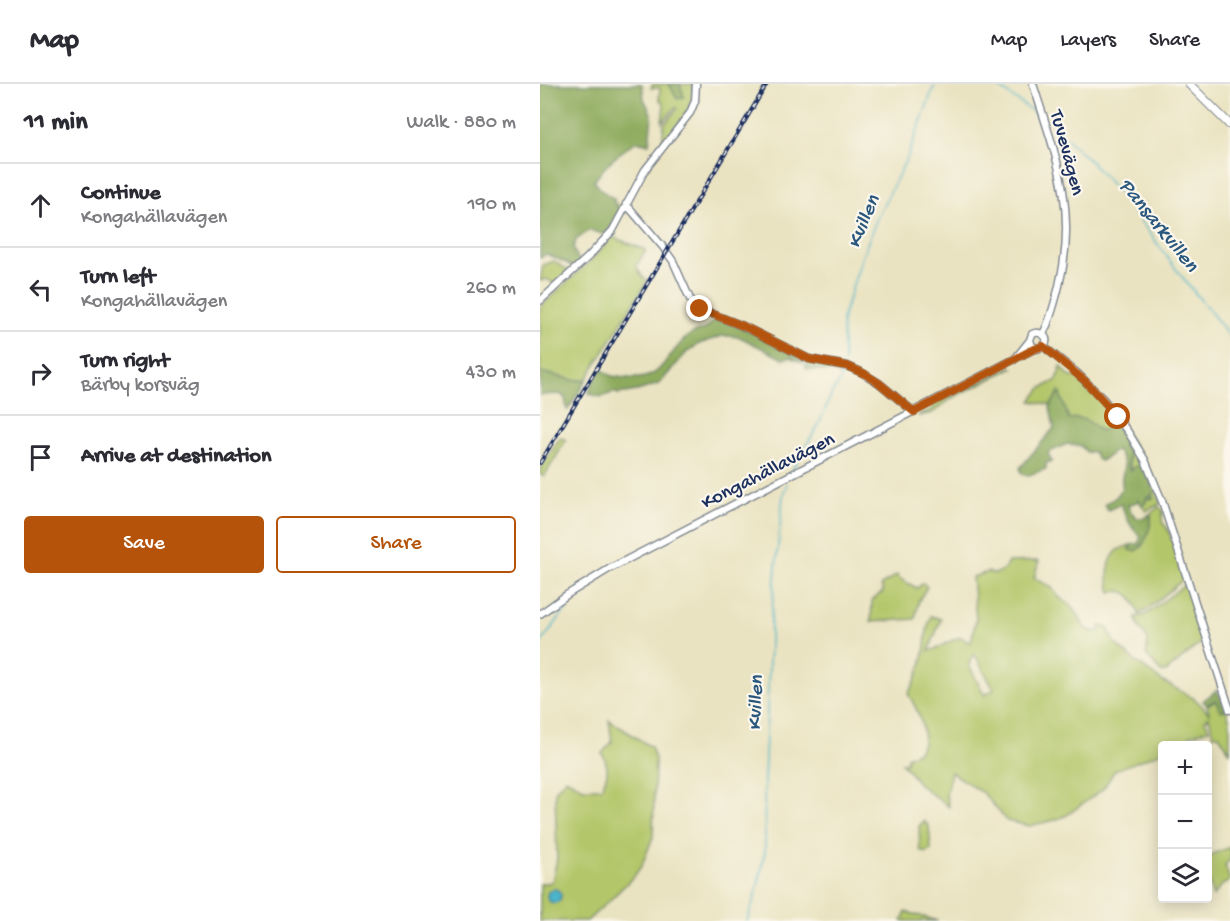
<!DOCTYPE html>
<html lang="en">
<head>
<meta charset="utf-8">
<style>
	:root { --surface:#fff; --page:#f7f7f7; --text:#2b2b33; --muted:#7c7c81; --line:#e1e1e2; --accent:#b45309 }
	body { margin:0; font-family:"Gochi Hand",sans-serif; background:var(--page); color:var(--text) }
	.controls { position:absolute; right:18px; bottom:18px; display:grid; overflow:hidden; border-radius:6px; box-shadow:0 3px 15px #0003 }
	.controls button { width:54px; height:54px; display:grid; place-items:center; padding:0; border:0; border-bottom:2px solid var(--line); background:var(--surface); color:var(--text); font:30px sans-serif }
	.stop { position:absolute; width:18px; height:18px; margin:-14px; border:4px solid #b45309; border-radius:50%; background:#fff }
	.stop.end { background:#b45309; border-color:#fff; box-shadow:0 2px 6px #0008 }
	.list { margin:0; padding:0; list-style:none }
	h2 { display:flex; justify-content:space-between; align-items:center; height:78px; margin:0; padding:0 24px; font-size:26px }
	h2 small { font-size:20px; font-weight:400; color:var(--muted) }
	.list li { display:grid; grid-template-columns:39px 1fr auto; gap:18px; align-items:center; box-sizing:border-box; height:84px; padding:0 24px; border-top:2px solid var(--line) }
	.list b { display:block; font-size:22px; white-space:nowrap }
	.list p { margin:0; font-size:20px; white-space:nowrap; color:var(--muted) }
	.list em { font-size:20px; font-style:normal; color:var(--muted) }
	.actions { display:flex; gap:12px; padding:18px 24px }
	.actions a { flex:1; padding:14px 0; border:2px solid var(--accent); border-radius:6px; text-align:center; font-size:21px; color:var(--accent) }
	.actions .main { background:var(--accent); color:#fff }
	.icon { flex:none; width:33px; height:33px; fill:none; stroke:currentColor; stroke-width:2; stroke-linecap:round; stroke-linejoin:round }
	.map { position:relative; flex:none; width:690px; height:837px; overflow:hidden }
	header { display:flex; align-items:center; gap:36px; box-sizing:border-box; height:84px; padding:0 30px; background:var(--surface); border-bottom:2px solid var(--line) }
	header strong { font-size:28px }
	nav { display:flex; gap:33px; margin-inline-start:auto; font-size:21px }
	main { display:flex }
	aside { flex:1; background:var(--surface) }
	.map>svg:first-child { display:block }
</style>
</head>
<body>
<header>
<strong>Map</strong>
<nav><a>Map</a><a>Layers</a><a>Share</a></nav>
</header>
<main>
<aside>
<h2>11 min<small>Walk · 880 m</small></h2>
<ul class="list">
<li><svg class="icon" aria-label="ahead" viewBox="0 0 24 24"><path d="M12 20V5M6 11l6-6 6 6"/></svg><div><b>Continue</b><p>Kongahällavägen</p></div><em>190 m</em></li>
<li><svg class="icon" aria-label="left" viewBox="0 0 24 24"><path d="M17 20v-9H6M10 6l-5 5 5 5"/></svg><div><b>Turn left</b><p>Kongahällavägen</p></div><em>260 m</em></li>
<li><svg class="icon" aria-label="right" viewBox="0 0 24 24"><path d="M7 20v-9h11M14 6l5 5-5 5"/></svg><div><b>Turn right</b><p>Bärby korsväg</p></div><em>430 m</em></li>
<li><svg class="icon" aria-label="arrive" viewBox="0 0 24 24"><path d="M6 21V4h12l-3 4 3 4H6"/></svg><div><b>Arrive at destination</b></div></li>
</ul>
<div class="actions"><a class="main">Save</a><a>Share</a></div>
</aside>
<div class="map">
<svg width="690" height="837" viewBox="0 0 690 837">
	<rect width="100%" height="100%" fill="#fbf7ec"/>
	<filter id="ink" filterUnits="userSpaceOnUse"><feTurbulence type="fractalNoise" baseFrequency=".0167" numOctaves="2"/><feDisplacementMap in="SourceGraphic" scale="12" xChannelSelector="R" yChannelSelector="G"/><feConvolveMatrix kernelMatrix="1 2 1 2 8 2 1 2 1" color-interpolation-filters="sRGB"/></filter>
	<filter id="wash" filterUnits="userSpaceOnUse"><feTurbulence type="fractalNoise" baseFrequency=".008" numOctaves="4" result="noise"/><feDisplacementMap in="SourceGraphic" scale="24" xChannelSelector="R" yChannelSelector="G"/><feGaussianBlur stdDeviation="1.35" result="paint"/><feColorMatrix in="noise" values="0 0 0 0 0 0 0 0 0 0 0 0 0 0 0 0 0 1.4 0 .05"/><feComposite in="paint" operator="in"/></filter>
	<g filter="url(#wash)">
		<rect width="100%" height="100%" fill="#eae3c1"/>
		<!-- green -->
		<path fill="#b3c669" stroke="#677a64" stroke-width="1.5" fill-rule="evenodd" d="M 113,0 L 153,0 C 154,26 138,41 122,59 L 124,40 L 137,25 L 136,23 L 122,38 L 124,20 L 119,15 L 120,4 L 111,4 Z
			M 72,153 L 106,166 L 96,182 L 103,194 L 108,196 L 46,296 L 33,296 L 0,288 L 0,223 L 49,178 Z
			M 14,177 L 29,187 L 14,200 L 7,195 L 0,197 L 3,181 Z
			M 521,282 L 529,292 C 532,293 535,293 538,294 C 563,305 618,394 620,420 L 606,427 L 602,421 L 606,418 L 605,414 L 613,413 C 600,396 587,391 589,368 L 583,363 L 572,344 L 560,347 L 550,339 L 529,335 L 519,308 L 511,321 L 491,317 L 500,305 L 517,296 Z
			M 470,283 L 473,284 L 412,314 L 392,329 L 379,332 L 379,330 L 389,327 L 398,318 Z
			M 20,353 L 26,356 L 4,393 L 0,390 L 0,386 Z
			M 619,423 L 623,426 L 622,438 L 628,445 L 645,494 L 605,527 L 599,530 C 594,515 589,504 571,508 C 566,495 567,477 577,467 C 580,464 586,463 590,461 L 590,466 L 602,463 L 611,437 L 611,429 Z
			M 499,477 L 494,494 L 511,503 L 519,513 L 530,521 L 539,532 L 544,543 L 551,547 L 561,547 L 560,542 L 567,543 L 576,560 L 590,573 L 622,597 L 655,615 L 669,629 L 667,621 L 675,616 L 681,626 L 686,625 L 690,637 L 690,668 L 679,651 L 673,651 L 669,633 L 665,636 L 669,645 L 650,651 L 651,655 L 643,658 L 643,661 L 622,662 L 622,668 L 575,686 L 563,705 L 527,731 L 515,736 L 489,742 L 467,737 L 444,710 L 411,688 L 406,711 L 409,723 L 381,702 L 362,679 L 366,679 L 367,673 C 371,671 377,669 380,665 C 390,652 376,622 368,610 C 375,599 381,583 384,569 C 386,556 386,544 391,532 L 401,535 L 389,567 C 402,564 409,556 421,553 L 428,558 L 431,558 L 436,535 L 432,493 L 448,488 L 455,490 L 464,486 L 468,478 ZM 435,571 L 454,606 L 444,611 L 429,581 L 432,572 Z
			M 357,491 L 360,495 L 377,504 L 383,499 L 387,503 L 379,516 L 375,535 L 331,538 L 332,516 L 343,508 L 341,501 Z
			M 647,499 L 664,556 L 626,588 L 621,588 L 606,571 L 608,556 L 600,545 L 595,533 L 605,531 Z
			M 69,636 L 111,663 L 115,675 L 113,753 L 102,781 L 95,791 L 70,816 L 47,837 L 0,837 L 0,800 L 12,798 L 17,775 L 15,707 L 26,694 L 43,704 L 61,704 C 69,690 69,683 62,669 L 72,658 Z
			M 384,737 L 389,742 L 391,766 L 385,769 L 380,766 L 379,742 Z
			M 690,763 L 690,776 L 685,781 L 690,797 L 682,801 L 673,812 L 668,796 L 668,772 Z
			M 366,828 L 398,837 L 362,837 Z"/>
		<!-- forest -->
		<path fill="#8eab5d" stroke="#546d5e" stroke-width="1.5" d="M 0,0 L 102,0 L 104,15 L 112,31 L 109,60 L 97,57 C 79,69 67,79 54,97 L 61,106 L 74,115 L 75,121 L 84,121 L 66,151 L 50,146 L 36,156 L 33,165 L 40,178 L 33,183 L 25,178 L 6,170 L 0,174 Z
			M 129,0 L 140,0 L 144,13 L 137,15 Z
			M 174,236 C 192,234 247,267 266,277 L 264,279 L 250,273 L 243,275 L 202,254 L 192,252 L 182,252 L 159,260 L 148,267 L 119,300 L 97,307 L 78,310 L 74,308 L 62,313 L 49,310 L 51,300 L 61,285 C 65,287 68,291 72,292 C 87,295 105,297 117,287 C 128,277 135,263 148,252 C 160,243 163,251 174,236 Z
			M 270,279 L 302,283 L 301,292 L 294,288 L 266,285 L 266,281 Z
			M 0,288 L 33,296 L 46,296 L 30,323 L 27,326 L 25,314 L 20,310 L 0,311 Z
			M 519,307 L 529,335 C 544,332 549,337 560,347 L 575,341 L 579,343 L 586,355 L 583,363 L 589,368 L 588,381 L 590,387 L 597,381 L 606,387 L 614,408 L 611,411 L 613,414 L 610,415 L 609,413 L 606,414 L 606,418 L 602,421 L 598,416 L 597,418 L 588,421 L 591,428 L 597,434 L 604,434 L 610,430 C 612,442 607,459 596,467 L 589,466 L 590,461 L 598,460 L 601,453 C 590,444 586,432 581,420 L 568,426 L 565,420 C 573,415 579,413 582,403 C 583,400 581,397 582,393 C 585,381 585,378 577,366 C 570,369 567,375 560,377 L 557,375 L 554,368 L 546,368 L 541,362 L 527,360 L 509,368 L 508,370 L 512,377 L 506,379 L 506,385 L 486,392 L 481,388 L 480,384 L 514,344 L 510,323 Z
			M 677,606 L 686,625 L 681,627 L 675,616 L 667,621 L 663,617 Z"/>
		<!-- water -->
		<path fill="#4cb5ca" stroke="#347294" stroke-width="1.5" d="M7 812a7 7 0 1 1 14 0a7 7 0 1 1-14 0Z"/>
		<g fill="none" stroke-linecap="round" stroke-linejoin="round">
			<!-- stream -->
			<path stroke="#4cb5ca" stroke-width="1.5" d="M 454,0 L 496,30
				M 522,51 C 565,87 598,133 630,177 C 649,203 671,227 690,253
				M 304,278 L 302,236 L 321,176 L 337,134 L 368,72 L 395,0
				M 252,386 L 279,340 L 292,309 L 301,295 L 304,283
				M 0,560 L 26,525
				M 207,837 L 217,807 L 225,767 L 224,697 L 231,535 L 243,411 L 247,400"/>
		</g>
	</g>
	<g filter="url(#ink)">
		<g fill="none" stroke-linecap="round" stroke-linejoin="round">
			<!-- secondary casing -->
			<g stroke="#828990" stroke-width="9">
				<path id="secondary" d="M 493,0 C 516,72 538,125 519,202 C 515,218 511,235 503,250
					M 86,120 L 123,163 L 133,177 L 150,215 L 160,225 L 203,242 L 269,275 L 307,282 L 321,288 L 339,299 L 374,328
					M 0,217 L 48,173 L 73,146 L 105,86 L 150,29 L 155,17 L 156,0
					M 503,262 L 537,289 L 564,316 L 588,348 L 605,376 L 622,417 L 690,626
					M 474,276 L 490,256
					M 0,530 L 28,510 L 69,485 L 492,266 C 496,265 499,265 502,263 C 512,257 503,245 492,250 L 490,256 L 492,262 L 497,264"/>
			</g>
			<!-- highway casing -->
			<g stroke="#828990" stroke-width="10">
				<path id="highway" d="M 649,0 L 690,41"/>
			</g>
			<!-- secondary -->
			<use href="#secondary" stroke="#fff" stroke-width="6"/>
			<!-- highway -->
			<use href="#highway" stroke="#fff" stroke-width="8"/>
			<!-- rail casing -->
			<g stroke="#1b2f5e" stroke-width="4">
				<path id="rail" d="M 0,379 L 227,0"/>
			</g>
			<!-- rail -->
			<use href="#rail" stroke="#fbf7ec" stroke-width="1.5" stroke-dasharray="4.5" stroke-linecap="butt"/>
		</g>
	</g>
	<g fill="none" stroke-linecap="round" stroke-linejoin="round" filter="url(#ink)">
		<!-- route -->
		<path stroke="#b45309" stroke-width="8" d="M 160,225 L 203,242 L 269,275 L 307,282 L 325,290 L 339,299 L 374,328 L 492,266 L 503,262 L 545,297 L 578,333"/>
	</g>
	<g text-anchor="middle" stroke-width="4.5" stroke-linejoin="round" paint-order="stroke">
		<!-- street labels -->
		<g font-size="20" fill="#1b2f5e" stroke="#fbf7ec">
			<text transform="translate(529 68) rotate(75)" y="7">Tuvevägen</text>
			<text transform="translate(227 385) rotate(-27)" y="7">Kongahällavägen</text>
		</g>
		<!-- water labels -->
		<g font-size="21" font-style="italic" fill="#2a577e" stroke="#fbf7ec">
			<text transform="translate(322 137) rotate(-68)" y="7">Kvillen</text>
			<text transform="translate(620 140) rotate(51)" y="7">Pansarkvillen</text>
			<text transform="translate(214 619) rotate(-88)" y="7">Kvillen</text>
		</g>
	</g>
</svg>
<div class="controls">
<button>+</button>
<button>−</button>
<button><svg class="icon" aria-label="layers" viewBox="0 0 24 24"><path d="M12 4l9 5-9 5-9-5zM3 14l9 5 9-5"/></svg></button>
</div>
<div class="stop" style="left:578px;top:333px"></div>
<div class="stop end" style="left:160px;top:225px"></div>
</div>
</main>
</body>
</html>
